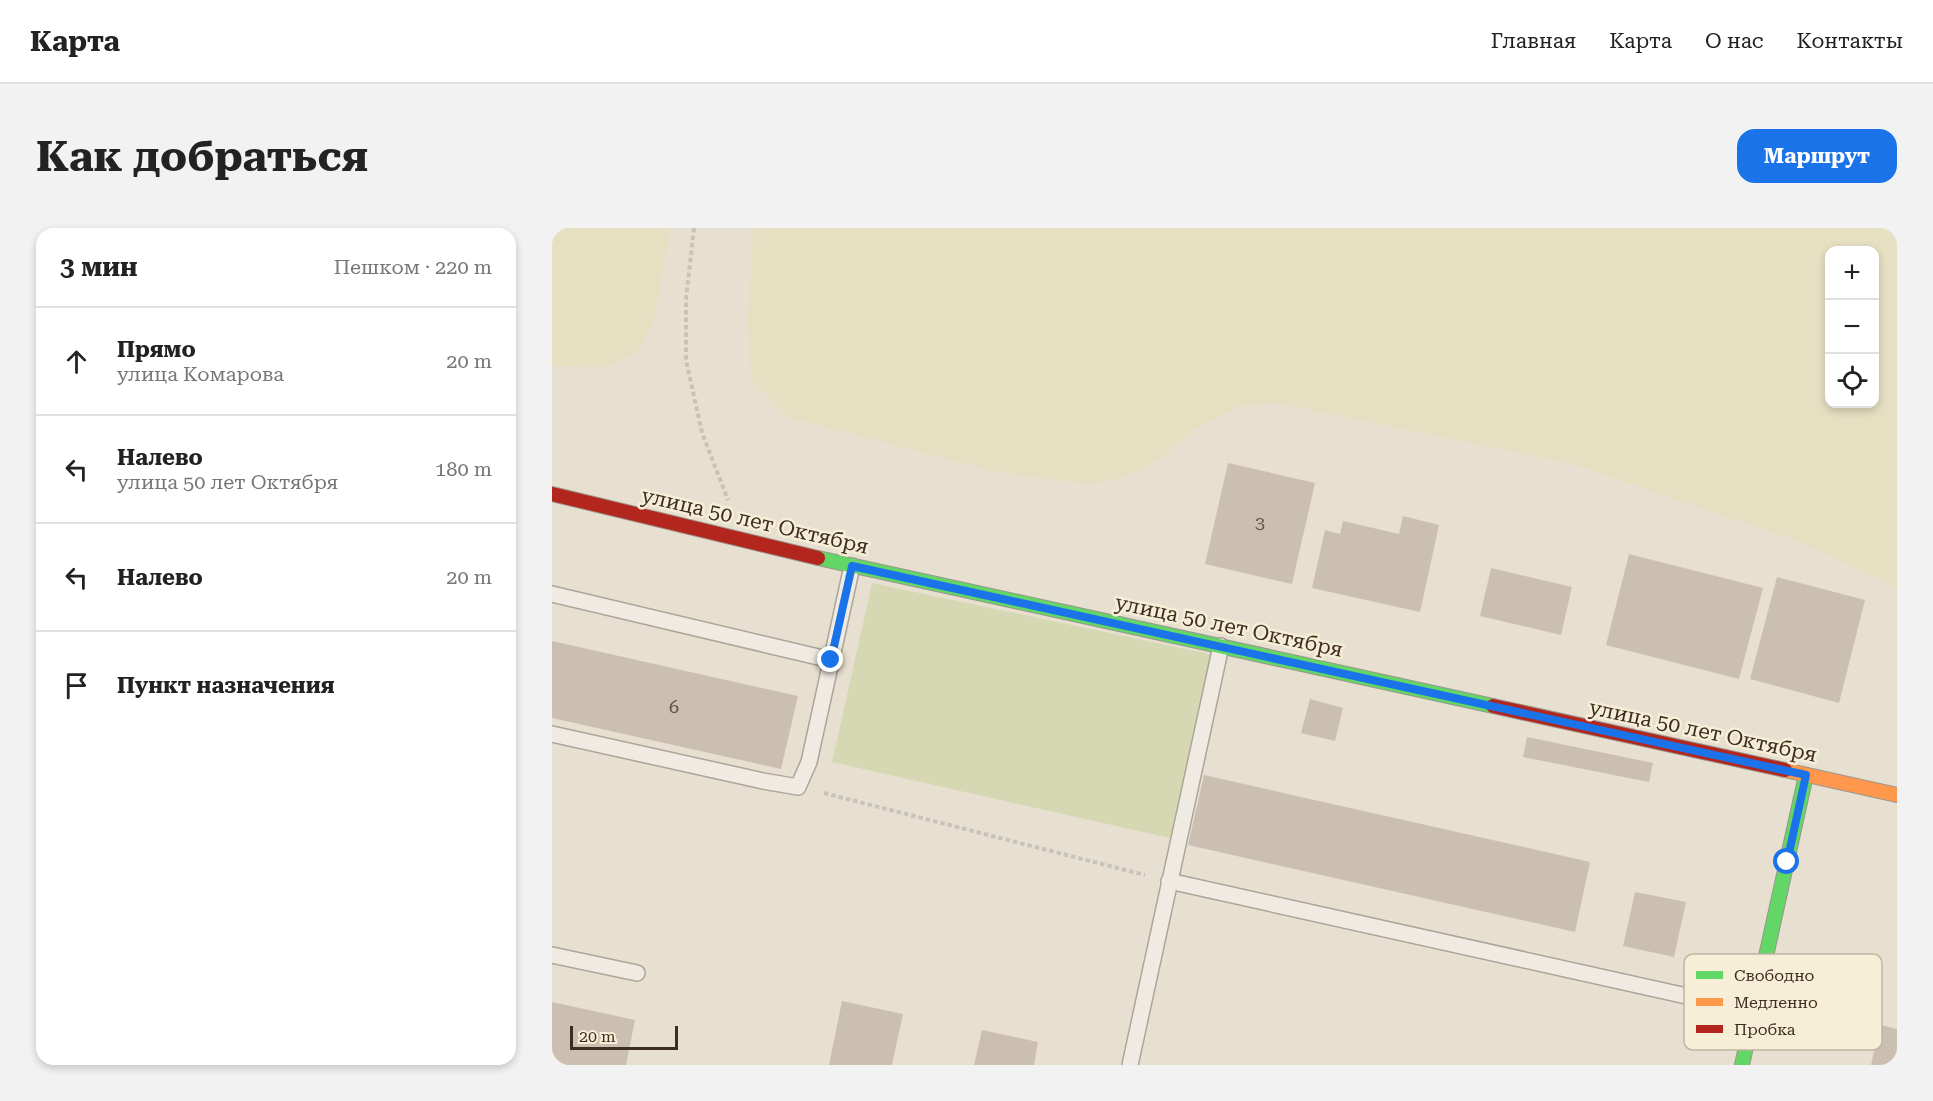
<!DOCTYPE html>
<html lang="ru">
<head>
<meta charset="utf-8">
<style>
	:root { --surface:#fff; --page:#f2f2f2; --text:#222; --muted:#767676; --line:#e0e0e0; --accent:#1a73e8 }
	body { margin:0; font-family:"Roboto Serif",serif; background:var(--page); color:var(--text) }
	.controls { position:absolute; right:18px; top:18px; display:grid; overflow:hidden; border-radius:12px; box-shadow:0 3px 9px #0003 }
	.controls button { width:54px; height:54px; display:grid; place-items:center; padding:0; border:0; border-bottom:2px solid var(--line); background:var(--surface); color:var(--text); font:30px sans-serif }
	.scale { position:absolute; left:18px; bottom:15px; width:108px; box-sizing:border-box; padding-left:6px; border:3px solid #3d2e20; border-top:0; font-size:16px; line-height:21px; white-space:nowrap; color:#3d2e20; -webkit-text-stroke:4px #f7eed8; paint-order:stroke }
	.stop { position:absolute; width:18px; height:18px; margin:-14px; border:4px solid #1a73e8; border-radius:50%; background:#fff }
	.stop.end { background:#1a73e8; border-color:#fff; box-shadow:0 2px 6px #0008 }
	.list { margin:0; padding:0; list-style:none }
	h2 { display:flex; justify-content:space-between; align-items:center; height:78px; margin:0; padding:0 24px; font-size:26px }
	h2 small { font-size:20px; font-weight:400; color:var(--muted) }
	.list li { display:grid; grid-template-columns:39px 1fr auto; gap:18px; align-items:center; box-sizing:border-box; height:108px; padding:0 24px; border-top:2px solid var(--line) }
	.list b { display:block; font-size:22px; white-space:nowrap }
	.list p { margin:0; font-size:20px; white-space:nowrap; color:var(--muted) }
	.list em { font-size:20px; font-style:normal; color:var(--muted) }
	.icon { flex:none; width:33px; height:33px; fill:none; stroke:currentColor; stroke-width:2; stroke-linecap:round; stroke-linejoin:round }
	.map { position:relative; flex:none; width:1345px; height:837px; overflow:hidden; border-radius:18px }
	header { display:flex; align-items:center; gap:36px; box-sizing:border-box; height:84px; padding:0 30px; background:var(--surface); border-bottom:2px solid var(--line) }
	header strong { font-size:28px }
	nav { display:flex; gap:33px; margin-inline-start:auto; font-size:21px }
	.intro { display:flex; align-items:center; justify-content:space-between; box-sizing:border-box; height:144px; padding:0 36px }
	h1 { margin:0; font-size:42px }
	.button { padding:15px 27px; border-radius:18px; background:var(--accent); color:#fff; font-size:21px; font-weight:700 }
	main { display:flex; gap:36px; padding:0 36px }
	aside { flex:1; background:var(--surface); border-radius:18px; box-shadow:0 3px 9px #0003 }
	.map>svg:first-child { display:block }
</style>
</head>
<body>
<header>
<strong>Карта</strong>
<nav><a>Главная</a><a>Карта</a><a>О нас</a><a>Контакты</a></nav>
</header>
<div class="intro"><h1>Как добраться</h1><a class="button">Маршрут</a></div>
<main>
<aside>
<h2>3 мин<small>Пешком · 220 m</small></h2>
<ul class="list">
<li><svg class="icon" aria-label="ahead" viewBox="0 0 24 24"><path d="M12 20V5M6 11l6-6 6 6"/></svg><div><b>Прямо</b><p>улица Комарова</p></div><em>20 m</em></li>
<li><svg class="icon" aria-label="left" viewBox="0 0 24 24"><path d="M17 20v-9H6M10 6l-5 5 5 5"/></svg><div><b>Налево</b><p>улица 50 лет Октября</p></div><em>180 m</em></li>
<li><svg class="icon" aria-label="left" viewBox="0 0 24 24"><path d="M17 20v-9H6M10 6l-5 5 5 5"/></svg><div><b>Налево</b></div><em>20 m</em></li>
<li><svg class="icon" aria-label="arrive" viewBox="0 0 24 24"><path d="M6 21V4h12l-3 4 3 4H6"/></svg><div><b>Пункт назначения</b></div></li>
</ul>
</aside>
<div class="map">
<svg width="1345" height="837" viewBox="0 0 1345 837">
	<rect width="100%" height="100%" fill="#e7e0d1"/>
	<!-- farmland -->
	<path fill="#e6dfc2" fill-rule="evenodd" d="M 0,0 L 118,0 L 103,89 L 85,124 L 55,139 L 0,138 Z
		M 201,0 L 1345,0 L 1345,360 L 1251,315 L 1021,236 L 724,175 L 689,178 L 640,203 L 618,224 L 585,244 L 555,254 L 531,256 L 444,244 L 235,189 L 199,152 L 196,91 ZM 1322,22 L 1322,176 L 1278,176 L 1278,22 Z"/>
	<!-- green -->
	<path fill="#d6d7b3" d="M 320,355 L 662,427 L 622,611 L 280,534 Z"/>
	<!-- building -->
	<path fill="#cbbfb2" d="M 676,235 L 763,255 L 740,356 L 653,336 Z
		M 851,288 L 887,297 L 868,384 L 760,360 L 773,302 L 788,306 L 791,293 L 847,306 Z
		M 1077,326 L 1211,360 L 1187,451 L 1054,417 Z
		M 939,340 L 1020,359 L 1009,407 L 928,388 Z
		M 1225,349 L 1313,372 L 1287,475 L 1198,451 Z
		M 0,413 L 246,468 L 229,541 L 0,490 Z
		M 758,471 L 791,480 L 783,513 L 749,505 Z
		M 975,509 L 1101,535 L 1097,554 L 971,529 Z
		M 652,547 L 1038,634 L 1023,704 L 636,617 Z
		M 1083,664 L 1134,674 L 1122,729 L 1071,718 Z
		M 290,773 L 351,786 L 340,837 L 277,837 Z
		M 0,774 L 83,792 L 74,837 L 0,837 Z
		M 1328,797 L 1345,801 L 1345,837 L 1319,837 Z
		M 430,802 L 486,814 L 482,837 L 422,837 Z"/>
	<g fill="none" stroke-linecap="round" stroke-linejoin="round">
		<!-- lane casing -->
		<g stroke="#ada599" stroke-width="18">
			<path id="lane" d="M 0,366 L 279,432
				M 0,506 L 211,553 L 246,559 L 257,534 L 300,338
				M 617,653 L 1202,783
				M 0,727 L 85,745
				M 578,837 L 669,418"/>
		</g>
		<!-- fast casing -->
		<g stroke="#9c958a" stroke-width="16">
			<path id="fast" d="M 266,330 L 941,478
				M 1190,837 L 1254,547"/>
		</g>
		<!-- slow casing -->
		<g stroke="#9c958a" stroke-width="16">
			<path id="slow" d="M 1233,542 L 1345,567"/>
		</g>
		<!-- jam casing -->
		<g stroke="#9c958a" stroke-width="16">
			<path id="jam" d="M 0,266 L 266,330
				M 941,478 L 1233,542"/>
		</g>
		<!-- path -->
		<path stroke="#c8c2b9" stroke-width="4" stroke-dasharray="4.5 3" stroke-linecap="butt" d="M 142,0 L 134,72 L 134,132 L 150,205 L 176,272
			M 272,565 L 593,647"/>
		<!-- lane -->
		<use href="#lane" stroke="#efebe3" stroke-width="15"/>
		<!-- fast -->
		<use href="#fast" stroke="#63d668" stroke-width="14"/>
		<!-- slow -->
		<use href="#slow" stroke="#ff974d" stroke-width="14"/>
		<!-- jam -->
		<use href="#jam" stroke="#b3261e" stroke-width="14"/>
	</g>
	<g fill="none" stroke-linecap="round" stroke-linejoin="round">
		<!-- route -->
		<path stroke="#1a73e8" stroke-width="8" d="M 279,432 L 300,338 L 1254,547 L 1235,634"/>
	</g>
	<g text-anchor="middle" stroke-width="5" stroke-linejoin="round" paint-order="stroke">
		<!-- number labels -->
		<g font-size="18" fill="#605244">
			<text x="708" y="301">3</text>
			<text x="122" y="485">6</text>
		</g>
		<!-- street labels -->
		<g font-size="21" fill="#3d2e20" stroke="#f7eed8">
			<text transform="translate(203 293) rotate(13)" y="7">улица 50 лет Октября</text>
			<text transform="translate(677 398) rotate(12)" y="7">улица 50 лет Октября</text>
			<text transform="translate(1151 503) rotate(12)" y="7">улица 50 лет Октября</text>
		</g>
	</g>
	<!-- legend -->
	<rect x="1132" y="726" width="198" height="96" rx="9" fill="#f7eed8" stroke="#bfb4a1" stroke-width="1.5"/>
	<rect x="1144" y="743" width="27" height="8" fill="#63d668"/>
	<rect x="1144" y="770" width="27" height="8" fill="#ff974d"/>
	<rect x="1144" y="797" width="27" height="8" fill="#b3261e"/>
	<g font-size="16" fill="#3d2e20">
		<text x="1182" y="753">Свободно</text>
		<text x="1182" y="780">Медленно</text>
		<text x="1182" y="807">Пробка</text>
	</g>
</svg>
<div class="controls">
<button>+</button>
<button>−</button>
<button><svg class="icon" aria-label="locate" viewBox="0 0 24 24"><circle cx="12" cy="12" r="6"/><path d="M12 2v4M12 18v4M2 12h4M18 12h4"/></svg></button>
</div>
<div class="scale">20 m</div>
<div class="stop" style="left:1235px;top:634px"></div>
<div class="stop end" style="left:279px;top:432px"></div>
</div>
</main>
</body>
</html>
